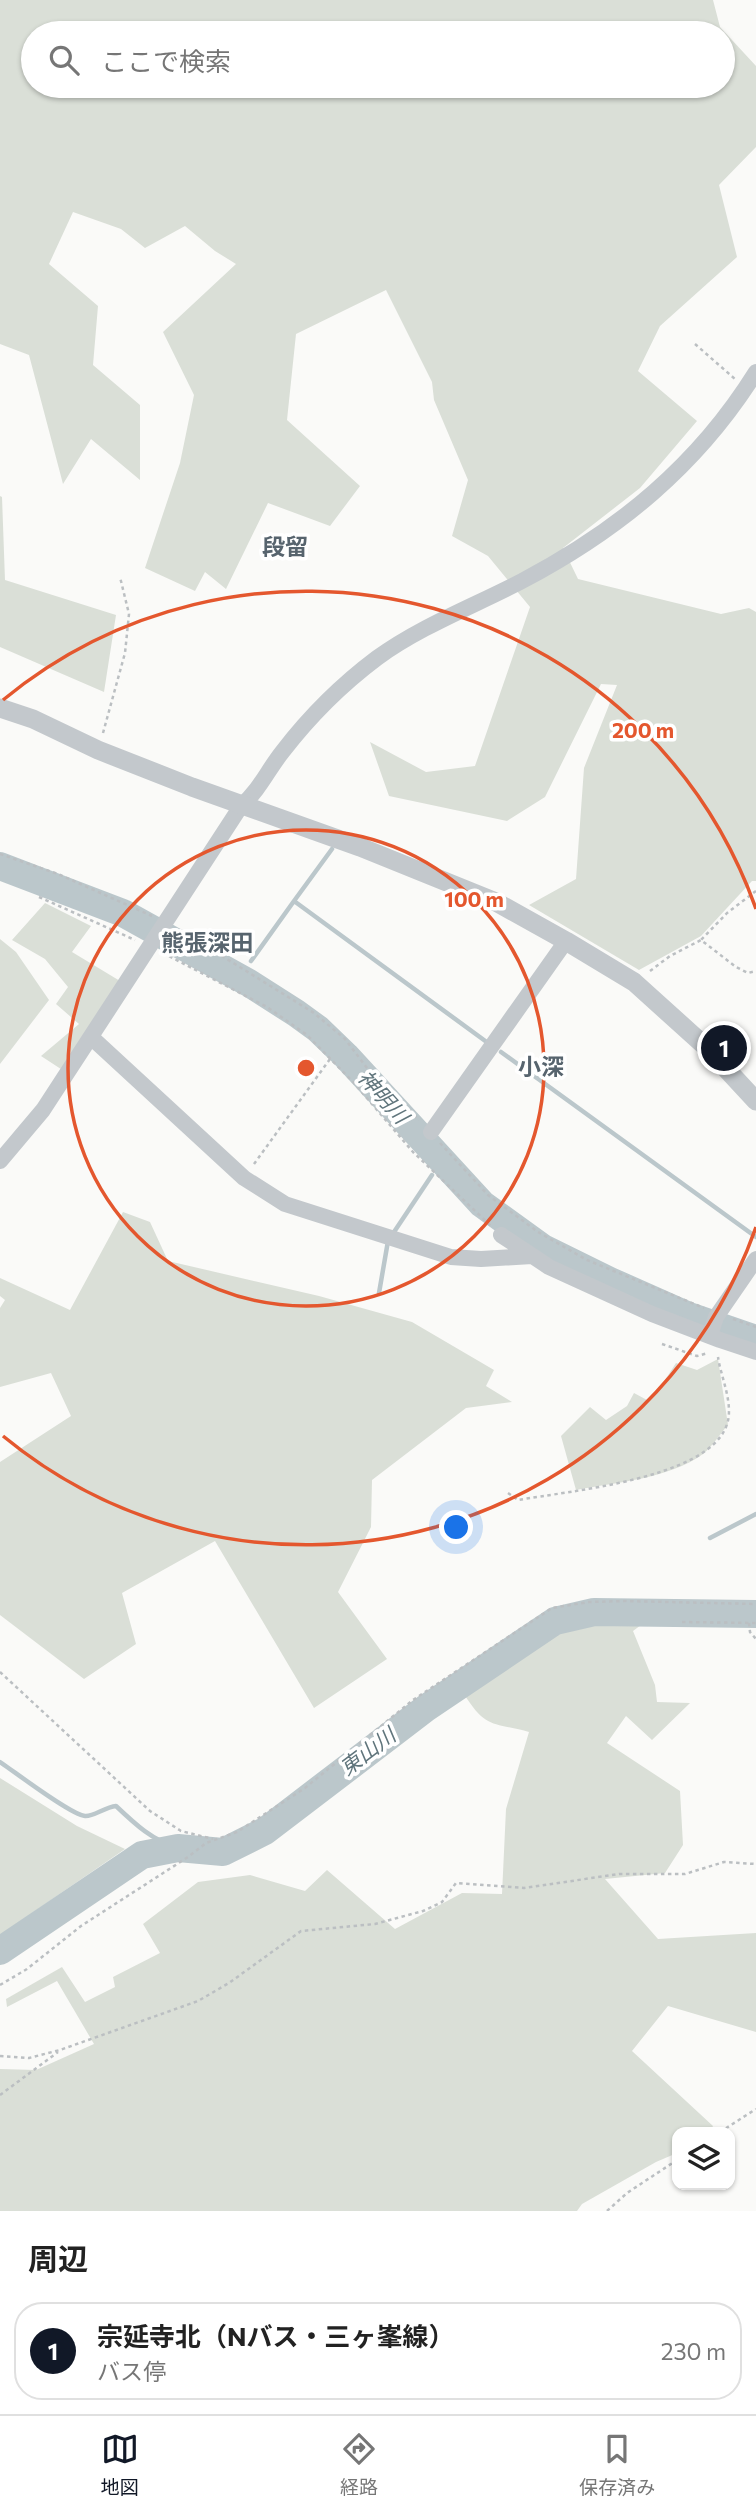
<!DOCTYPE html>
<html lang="ja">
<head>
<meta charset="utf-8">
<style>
	:root { --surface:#fff; --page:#f6f6f6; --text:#222; --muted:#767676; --line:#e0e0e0; --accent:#111827 }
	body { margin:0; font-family:Commissioner,"Noto Sans JP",sans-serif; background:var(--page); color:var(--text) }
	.controls { position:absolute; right:21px; bottom:21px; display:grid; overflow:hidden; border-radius:14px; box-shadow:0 2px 5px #0004 }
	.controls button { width:63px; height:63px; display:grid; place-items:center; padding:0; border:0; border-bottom:2px solid var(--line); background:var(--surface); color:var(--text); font:35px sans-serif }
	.you { position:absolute; left:457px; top:1528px; width:24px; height:24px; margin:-18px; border:5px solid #fff; border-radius:50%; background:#1a73e8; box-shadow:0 0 0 10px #1a73e833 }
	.badge { display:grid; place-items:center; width:46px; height:46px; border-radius:50%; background:var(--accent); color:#fff; font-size:23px; font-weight:700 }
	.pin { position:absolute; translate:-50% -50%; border:4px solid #fff; box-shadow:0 2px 7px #0006 }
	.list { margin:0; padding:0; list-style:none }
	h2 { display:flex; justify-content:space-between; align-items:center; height:91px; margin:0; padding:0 28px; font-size:30px }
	h2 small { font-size:23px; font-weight:400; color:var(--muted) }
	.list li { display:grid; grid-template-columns:46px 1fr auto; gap:21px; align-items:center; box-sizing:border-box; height:98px; margin:0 14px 14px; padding:0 14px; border:2px solid var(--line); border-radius:28px }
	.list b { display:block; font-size:26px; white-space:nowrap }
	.list p { margin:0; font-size:23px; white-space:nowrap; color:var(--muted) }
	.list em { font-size:23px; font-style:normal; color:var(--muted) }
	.icon { flex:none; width:38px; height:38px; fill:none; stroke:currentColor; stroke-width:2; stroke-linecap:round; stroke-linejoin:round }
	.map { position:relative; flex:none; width:756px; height:2211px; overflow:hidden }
	.search { position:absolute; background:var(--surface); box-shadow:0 2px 5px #0004; left:21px; right:21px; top:21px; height:77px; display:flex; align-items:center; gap:18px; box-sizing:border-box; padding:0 24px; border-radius:38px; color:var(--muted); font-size:26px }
	.sheet { height:203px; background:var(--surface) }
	nav { display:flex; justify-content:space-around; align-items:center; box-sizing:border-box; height:98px; border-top:2px solid var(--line); background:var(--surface); font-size:19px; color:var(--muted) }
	nav a { display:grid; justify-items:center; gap:4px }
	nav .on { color:var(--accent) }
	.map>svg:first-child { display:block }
</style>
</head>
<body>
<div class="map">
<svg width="756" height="2211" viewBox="0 0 756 2211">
	<rect width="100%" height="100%" fill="#fafaf8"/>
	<!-- green -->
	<path fill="#dadfd7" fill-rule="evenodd" d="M 0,0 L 713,0 L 720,27 L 756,66 L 756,147 L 719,185 L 737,257 L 660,326 L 638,371 L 697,421 L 640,488 L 563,548 L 578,579 L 721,614 L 749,608 L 756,612 L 756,881 L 752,881 L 701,936 L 639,970 L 529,905 L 576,879 L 584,768 L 617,685 L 601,684 L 545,797 L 507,821 L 389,796 L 370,742 L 426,772 L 475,766 L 530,607 L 488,556 L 452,536 L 468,480 L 434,400 L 432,382 L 386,290 L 296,334 L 287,420 L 360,486 L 330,526 L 268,503 L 226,589 L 205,572 L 195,591 L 145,568 L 180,463 L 194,395 L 163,332 L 236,264 L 215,251 L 185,226 L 145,248 L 121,229 L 73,212 L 49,264 L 98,306 L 93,365 L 140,405 L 140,480 L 91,439 L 63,484 L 29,355 L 0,344 ZM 33,33 L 723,33 L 723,86 L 33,86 Z
		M 0,496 L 2,497 L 5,580 L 116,615 L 104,692 L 0,647 Z
		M 45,903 L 91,926 L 72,952 L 125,984 L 67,1073 L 41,1056 L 79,1024 L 56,1004 L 68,987 L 45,959 L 12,940 Z
		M 0,939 L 16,952 L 49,1000 L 0,1064 Z
		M 123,1212 L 150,1222 L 168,1261 L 319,1296 L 412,1322 L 494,1370 L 486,1386 L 512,1402 L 466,1408 L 372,1480 L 371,1527 L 338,1592 L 387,1659 L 314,1708 L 215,1541 L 122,1593 L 136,1644 L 84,1679 L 0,1615 L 0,1462 L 71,1416 L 51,1373 L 0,1387 L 0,1308 L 5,1300 L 0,1296 L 0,1278 L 70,1310 Z
		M 718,1359 L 728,1425 C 720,1434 712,1447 703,1454 C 668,1479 617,1482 576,1490 L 561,1436 L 590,1407 L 606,1420 L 627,1406 L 634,1393 L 647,1400 L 656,1394 L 676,1363 L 697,1370 Z
		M 593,1616 L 649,1619 L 633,1631 L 655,1685 L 657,1702 L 690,1703 L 652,1740 L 626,1716 L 607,1743 L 680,1791 L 683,1845 L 665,1873 L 605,1879 L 658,1939 L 756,1933 L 756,2032 L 668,2006 L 632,2051 L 713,2126 L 710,2132 L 677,2132 L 677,2153 L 656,2162 L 582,2204 L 577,2211 L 0,2211 L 0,2069 L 36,2070 L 94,2044 L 57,1981 L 7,2007 L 6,1999 L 62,1967 L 85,2002 L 115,1987 L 113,1977 L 160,1953 L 143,1924 L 198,1882 L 250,1875 L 305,1891 L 327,1870 L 395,1929 L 462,1893 L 502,1894 L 506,1809 L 529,1732 C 492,1722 486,1729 464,1694 L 466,1683 L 560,1624 Z
		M 0,1778 L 77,1826 L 125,1849 L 0,1935 Z"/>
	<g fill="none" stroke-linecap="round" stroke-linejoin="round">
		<!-- stream -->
		<path stroke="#bbc7cb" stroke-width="4.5" d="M 332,849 L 294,901 L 488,1043
			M 251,961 L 294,901
			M 501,1052 L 756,1237
			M 379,1293 L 388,1241 L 432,1175
			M 710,1538 L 756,1514
			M 0,1762 C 15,1772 71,1815 85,1816 C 93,1817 105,1807 116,1806 C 136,1825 152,1840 178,1848"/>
		<!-- river -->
		<path stroke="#bbc7cb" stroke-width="28" d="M 0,866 L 123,913 L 249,983 L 296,1013 L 318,1029 L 346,1056 L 482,1204 L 543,1248 L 610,1281 L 689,1316 L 756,1339
			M 0,1951 L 142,1855 L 178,1848 L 223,1852 L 265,1831 L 426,1708 L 555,1621 L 594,1612 L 756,1614"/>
		<!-- path -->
		<path stroke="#bbbfc2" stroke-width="2.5" stroke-dasharray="3.5 3.5" stroke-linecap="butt" d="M 695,344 L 735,379
			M 103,733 L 125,653 L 129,614 L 120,577
			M 0,854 L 58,874 L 152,916
			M 756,891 L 727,913 L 701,940 L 736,967 L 748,973 L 756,971
			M 39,897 L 135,940
			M 180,930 L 314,1013 L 345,1039 L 367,1068 L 419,1120
			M 163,953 L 267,1007 L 307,1035 L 354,1083 L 413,1152 L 491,1226
			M 650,971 L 670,956 L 701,940
			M 440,1143 L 488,1195 L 538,1232 L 587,1260 L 704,1308
			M 254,1164 L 330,1059
			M 733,1319 L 756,1327
			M 662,1344 L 697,1356 L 708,1353
			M 508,1493 L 518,1500 C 569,1491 705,1479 726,1427 C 735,1406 721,1378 718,1357
			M 682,1622 L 756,1623
			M 749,1623 L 750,1632 L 756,1639
			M 0,1672 L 150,1811 L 181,1831 L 213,1839
			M 0,1985 L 27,1969 L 81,1926 L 188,1857 L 206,1843 L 237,1832 L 305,1788 L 413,1700 L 552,1608 L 589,1602 L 624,1601 L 756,1604
			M 0,2056 L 29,2058 L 60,2050 L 198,2001 L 229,1983 L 301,1931 L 375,1924 L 423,1911 L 442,1902 L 456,1883 L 524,1888 L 619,1874 L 685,1874 L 724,1862 L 756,1864
			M 0,2095 L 58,2052
			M 720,2132 L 756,2109
			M 607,2211 L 627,2193 L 677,2160"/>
		<!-- minor -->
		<path stroke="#c3c8cc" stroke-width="16" d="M 91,1037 L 244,1178 L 285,1204 L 451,1257 L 481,1259 L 532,1256
			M 431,1132 L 566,941
			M 0,1161 L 43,1110 L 241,806 C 261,788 267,771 283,751 C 310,716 341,685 377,658 C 421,626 474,606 522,581 C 619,530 698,465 756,372
			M 501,1235 L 549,1267 L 652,1314 L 720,1340 L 756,1352
			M 710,1335 L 716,1317 L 756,1259"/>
		<!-- tertiary -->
		<path stroke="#c3c8cc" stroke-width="19" d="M 0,708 L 33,719 L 98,750 L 192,787 L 360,847 L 496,902 L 566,941 L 634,982 L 706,1047 L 756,1101"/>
	</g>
	<!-- distance rings -->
	<g fill="none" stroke="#e4572e" stroke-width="3.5">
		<circle cx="306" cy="1068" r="238"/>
		<path d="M756 1227A477 477 0 0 1 3 1436M3 700A477 477 0 0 1 756 909"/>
	</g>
	<g text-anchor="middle" stroke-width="7" stroke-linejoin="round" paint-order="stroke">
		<!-- water labels -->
		<g font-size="21" font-style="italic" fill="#60757c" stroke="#fff">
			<text transform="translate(383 1097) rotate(48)" y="7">神明川</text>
			<text transform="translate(368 1752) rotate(-37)" y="7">東山川</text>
		</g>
		<!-- quarter labels -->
		<g font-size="23" font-weight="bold" fill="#57646e" stroke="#fff">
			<text x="285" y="555">段留</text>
			<text x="207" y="951">熊張深田</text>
			<text x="541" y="1075">小深</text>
		</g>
	</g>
	<circle cx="306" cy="1068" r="10" fill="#e4572e" stroke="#fff" stroke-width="3.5"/>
	<g font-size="21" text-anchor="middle" font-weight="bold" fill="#e4572e" stroke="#fff" stroke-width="7" stroke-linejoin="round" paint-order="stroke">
		<text x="643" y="738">200 m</text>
		<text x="474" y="907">100 m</text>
	</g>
</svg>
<div class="controls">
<button><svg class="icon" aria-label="layers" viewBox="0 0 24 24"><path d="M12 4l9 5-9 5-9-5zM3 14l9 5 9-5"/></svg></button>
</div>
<div class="you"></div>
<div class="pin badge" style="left:724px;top:1048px">1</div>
<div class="search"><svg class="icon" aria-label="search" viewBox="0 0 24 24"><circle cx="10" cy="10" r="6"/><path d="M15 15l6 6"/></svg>ここで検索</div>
</div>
<section class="sheet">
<h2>周辺<small></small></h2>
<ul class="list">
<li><span class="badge">1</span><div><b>宗延寺北（Nバス・三ヶ峯線）</b><p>バス停</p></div><em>230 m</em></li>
</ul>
</section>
<nav>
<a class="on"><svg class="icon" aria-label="map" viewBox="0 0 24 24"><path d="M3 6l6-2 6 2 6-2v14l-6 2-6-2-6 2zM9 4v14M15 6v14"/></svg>地図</a>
<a><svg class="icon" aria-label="directions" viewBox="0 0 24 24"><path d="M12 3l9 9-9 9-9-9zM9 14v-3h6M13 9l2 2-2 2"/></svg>経路</a>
<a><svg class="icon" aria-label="saved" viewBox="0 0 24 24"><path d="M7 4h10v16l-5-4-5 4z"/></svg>保存済み</a>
</nav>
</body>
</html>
